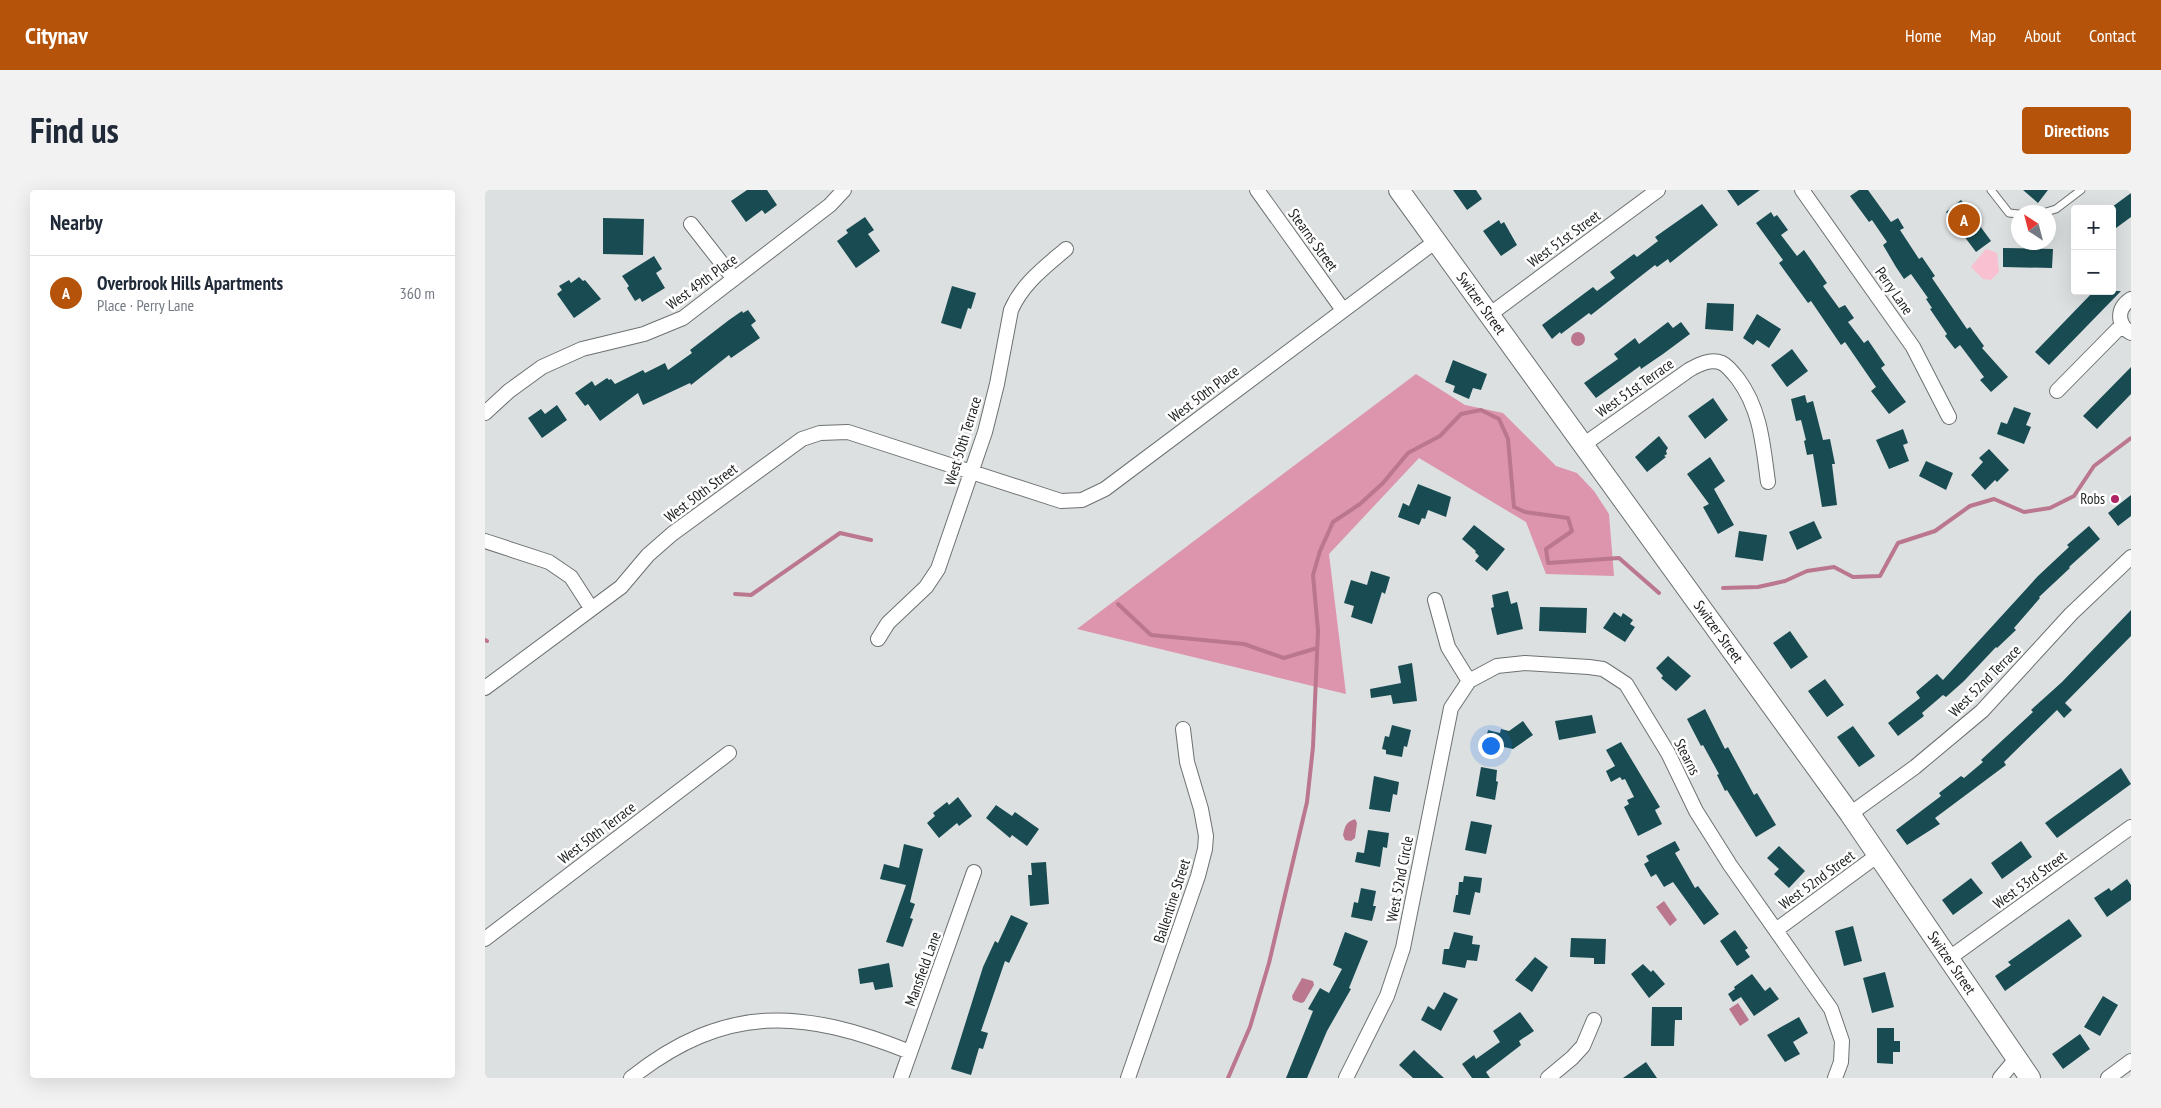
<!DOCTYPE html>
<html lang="en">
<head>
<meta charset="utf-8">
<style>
	:root { --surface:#fff; --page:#f2f2f3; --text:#1f2937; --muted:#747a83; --line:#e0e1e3; --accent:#b45309 }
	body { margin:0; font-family:"PT Sans Narrow",sans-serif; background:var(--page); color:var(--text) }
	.controls { position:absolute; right:15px; top:15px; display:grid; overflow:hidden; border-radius:5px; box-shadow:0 5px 20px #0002 }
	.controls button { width:45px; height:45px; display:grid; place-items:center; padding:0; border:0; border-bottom:1px solid var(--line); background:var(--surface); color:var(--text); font:25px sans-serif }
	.compass { position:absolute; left:1526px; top:15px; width:45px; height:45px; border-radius:50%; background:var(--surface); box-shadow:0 5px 20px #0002; rotate:324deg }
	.you { position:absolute; left:1005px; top:555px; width:18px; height:18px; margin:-12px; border:4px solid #fff; border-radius:50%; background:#1a73e8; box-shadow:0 0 0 8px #1a73e833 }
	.badge { display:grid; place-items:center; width:32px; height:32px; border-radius:50%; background:var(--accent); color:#fff; font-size:16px; font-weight:700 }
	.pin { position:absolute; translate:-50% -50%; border:2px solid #fff; box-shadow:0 1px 5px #0006 }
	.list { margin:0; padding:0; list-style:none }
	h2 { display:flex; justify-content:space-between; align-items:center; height:65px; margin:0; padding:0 20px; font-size:21px }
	h2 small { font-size:16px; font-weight:400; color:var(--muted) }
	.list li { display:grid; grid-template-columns:32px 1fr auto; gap:15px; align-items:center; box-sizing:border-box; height:75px; padding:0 20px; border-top:1px solid var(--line) }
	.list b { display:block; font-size:19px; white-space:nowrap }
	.list p { margin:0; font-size:16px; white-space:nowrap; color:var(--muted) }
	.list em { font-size:16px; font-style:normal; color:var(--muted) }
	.map { position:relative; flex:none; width:1646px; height:888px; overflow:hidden; border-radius:5px }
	header { display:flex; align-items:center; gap:30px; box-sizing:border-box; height:70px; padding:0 25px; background:var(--accent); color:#fff }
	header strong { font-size:24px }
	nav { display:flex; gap:28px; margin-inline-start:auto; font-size:18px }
	.intro { display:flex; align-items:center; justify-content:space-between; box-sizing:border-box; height:120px; padding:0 30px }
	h1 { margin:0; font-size:35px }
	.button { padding:12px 22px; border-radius:5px; background:var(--accent); color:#fff; font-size:18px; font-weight:700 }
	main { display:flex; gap:30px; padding:0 30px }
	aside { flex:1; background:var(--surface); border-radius:5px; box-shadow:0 5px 20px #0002 }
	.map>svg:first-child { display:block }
</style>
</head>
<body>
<header>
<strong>Citynav</strong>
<nav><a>Home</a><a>Map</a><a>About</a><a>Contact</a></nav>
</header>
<div class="intro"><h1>Find us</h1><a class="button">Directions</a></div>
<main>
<aside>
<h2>Nearby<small></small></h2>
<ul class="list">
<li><span class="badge">A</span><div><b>Overbrook Hills Apartments</b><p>Place · Perry Lane</p></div><em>360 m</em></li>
</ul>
</aside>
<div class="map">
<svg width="1646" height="888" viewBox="0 0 1646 888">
	<rect width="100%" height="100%" fill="#dce0e1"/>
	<!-- green -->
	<path fill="#f8c0d1" d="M 1501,59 L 1512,63 L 1514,82 L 1506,90 L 1498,89 L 1486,77 Z"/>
	<!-- forest -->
	<path fill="#dc95ac" d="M 931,184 L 980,215 L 1018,223 L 1071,276 L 1092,283 L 1109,301 L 1124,324 L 1129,386 L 1061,384 L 1041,332 L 934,268 L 844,364 L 861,504 L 592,439 Z"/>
	<!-- water -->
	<path fill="#bb778e" d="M1086 149a7 7 0 1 1 14 0a7 7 0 1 1-14 0Z
		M 870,629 L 872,633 L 870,648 L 866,651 L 860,650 L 858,645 C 860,636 861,632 870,629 Z
		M 1179,711 L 1192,730 L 1185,736 L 1171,717 Z
		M 817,788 L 828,791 L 829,795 L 819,812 L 816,813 L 808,810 L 807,806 Z
		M 1253,813 L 1264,830 L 1255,836 L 1244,819 Z"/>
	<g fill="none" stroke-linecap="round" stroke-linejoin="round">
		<!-- stream -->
		<path stroke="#bb778e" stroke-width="4" d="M 1238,398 L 1273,397 L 1300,391 L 1322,381 L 1349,377 L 1368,387 L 1395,386 L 1413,353 L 1450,341 L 1485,316 L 1509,309 L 1539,322 L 1565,318 L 1589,306 L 1609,276 L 1646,248
			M 250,404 L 266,405 L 355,343 L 386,350
			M 633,414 L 666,445 L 759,454 L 799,468 L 832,458
			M 0,450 L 2,451
			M 743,888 L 765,837 L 784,773 L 822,612 L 828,557 L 833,441 L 828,385 L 835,361 L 848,332 L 875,314 L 898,293 L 923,263 L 955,246 L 976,224 L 996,220 L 1014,229 L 1023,249 L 1029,317 L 1040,322 L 1083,328 L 1087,341 L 1061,359 L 1063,373 L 1134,368 L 1174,403"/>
	</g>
	<!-- building -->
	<path fill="#184c52" d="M 262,0 L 282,0 L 292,15 L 280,24 L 277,20 L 261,32 L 246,11 Z
		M 968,0 L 991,0 L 997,9 L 982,20 Z
		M 1242,0 L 1275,0 L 1253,16 Z
		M 1374,0 L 1383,0 L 1406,32 L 1413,28 L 1419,38 L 1415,40 L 1434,69 L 1437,67 L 1450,86 L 1447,88 L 1482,139 L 1485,137 L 1499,156 L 1497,158 L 1523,187 L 1506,202 L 1495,190 L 1499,187 L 1475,155 L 1470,159 L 1460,146 L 1462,144 L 1445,119 L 1447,118 L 1441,109 L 1443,108 L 1426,84 L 1419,89 L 1411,77 L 1398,55 L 1402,52 L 1387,30 L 1384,32 L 1365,6 Z
		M 1538,0 L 1563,0 L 1553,13 Z
		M 1646,3 L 1646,27 L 1627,41 L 1627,17 Z
		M 1476,10 L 1506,51 L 1491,62 L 1461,22 Z
		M 1217,14 L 1233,35 L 1185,73 L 1183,69 L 1172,77 L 1170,75 L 1106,125 L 1104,123 L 1076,144 L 1075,142 L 1067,149 L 1057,135 L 1108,97 L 1112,101 L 1130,88 L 1125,82 L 1149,64 L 1152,67 L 1173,51 L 1170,47 Z
		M 1286,22 L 1289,27 L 1292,25 L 1303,40 L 1296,45 L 1312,66 L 1319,60 L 1342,93 L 1338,96 L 1354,118 L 1360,115 L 1369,128 L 1363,132 L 1379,153 L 1383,150 L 1400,175 L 1396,178 L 1421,212 L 1404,224 L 1386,201 L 1391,197 L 1360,152 L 1356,155 L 1326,111 L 1323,113 L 1294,73 L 1298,70 L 1271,33 Z
		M 380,27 L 389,40 L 383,44 L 395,61 L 371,78 L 352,51 L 363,43 L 361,40 Z
		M 118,28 L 159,29 L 158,65 L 118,64 Z
		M 1014,30 L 1016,34 L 1019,32 L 1032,55 L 1016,66 L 998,41 Z
		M 1518,58 L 1568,59 L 1567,78 L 1518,77 Z
		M 169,66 L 177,79 L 171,83 L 180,98 L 157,112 L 155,108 L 150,111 L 142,98 L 144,96 L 137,86 Z
		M 94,87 L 98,91 L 100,90 L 116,109 L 89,128 L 72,104 L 77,100 L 74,96 L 84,90 L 86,93 Z
		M 467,96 L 491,103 L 486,119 L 483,118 L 476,139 L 456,133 Z
		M 1609,101 L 1636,101 L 1564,175 L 1550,162 Z
		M 1222,113 L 1249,114 L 1248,141 L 1220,139 Z
		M 263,120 L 271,131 L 266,135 L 275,148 L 246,168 L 244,165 L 206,195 L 205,193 L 158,215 L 153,203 L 115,231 L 103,214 L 100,216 L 90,203 L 107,191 L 110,196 L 122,188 L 124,190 L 126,189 L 130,194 L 158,180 L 160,183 L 180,173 L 183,180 L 207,163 L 205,160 L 244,130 L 257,121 L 258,123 Z
		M 1272,124 L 1296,139 L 1284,158 L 1272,150 L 1268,155 L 1258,148 Z
		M 1183,132 L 1188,138 L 1196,132 L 1205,144 L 1178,164 L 1156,179 L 1155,176 L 1111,208 L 1099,193 L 1133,169 L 1129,164 L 1150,148 L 1154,154 Z
		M 1307,159 L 1323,181 L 1302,197 L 1286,175 Z
		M 968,170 L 1002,184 L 996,200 L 988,198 L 984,209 L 968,202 L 970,196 L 960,192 Z
		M 1646,177 L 1646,204 L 1612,239 L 1598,226 Z
		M 1320,205 L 1322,213 L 1328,211 L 1338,250 L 1345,249 L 1350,274 L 1347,274 L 1352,315 L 1337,317 L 1328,264 L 1322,265 L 1319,251 L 1321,250 L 1316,230 L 1311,231 L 1306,209 Z
		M 1228,208 L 1243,230 L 1220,249 L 1203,226 Z
		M 72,215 L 82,230 L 57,248 L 43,228 L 56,219 L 60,224 Z
		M 1529,217 L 1546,223 L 1541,235 L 1546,237 L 1539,254 L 1512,244 L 1516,232 L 1522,234 Z
		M 1418,239 L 1423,253 L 1418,255 L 1424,271 L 1404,279 L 1391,250 Z
		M 1174,246 L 1183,258 L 1181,261 L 1182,264 L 1179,266 L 1181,267 L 1162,282 L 1150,267 Z
		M 1504,259 L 1524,280 L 1512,292 L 1510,290 L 1500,300 L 1486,285 L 1498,272 L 1494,268 Z
		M 1225,267 L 1240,291 L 1229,299 L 1249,335 L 1233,344 L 1218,317 L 1224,314 L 1202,284 Z
		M 1441,271 L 1468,283 L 1461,300 L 1434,286 Z
		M 933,294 L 966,307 L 961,327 L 943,320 L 940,329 L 937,328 L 934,335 L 913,327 L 918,313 L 924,316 Z
		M 1646,305 L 1646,326 L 1633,336 L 1623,323 Z
		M 1329,331 L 1337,348 L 1312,360 L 1304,342 Z
		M 989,335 L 1020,359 L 1002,381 L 990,371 L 994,366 L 990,362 L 991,361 L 977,349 Z
		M 1604,336 L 1615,349 L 1584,377 L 1585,378 L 1554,407 L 1555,408 L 1529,438 L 1531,440 L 1512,458 L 1511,457 L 1479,491 L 1461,507 L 1458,505 L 1437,523 L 1439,526 L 1413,546 L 1403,533 L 1435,508 L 1431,502 L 1452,484 L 1458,490 L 1553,386 L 1584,357 L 1582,355 Z
		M 1254,341 L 1282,345 L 1278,371 L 1250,367 Z
		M 886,381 L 905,387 L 900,404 L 897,402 L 887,434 L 866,427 L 869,416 L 859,413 L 866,390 L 882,395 Z
		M 1023,401 L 1026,414 L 1032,412 L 1038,439 L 1012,445 L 1006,418 L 1009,417 L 1007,405 Z
		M 1055,417 L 1102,418 L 1101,443 L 1054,441 Z
		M 1646,420 L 1646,446 L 1580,513 L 1587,520 L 1579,528 L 1572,520 L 1519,572 L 1521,575 L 1450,628 L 1455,634 L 1422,655 L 1411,640 L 1456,606 L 1454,603 L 1476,586 L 1479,588 L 1498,572 L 1496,570 L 1548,522 L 1546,520 L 1577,492 Z
		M 1129,422 L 1136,427 L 1138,423 L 1148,430 L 1145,434 L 1150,437 L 1140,452 L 1118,438 Z
		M 1305,441 L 1323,467 L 1306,479 L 1288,453 Z
		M 1183,466 L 1206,486 L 1191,501 L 1176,488 L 1178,486 L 1171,478 Z
		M 927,473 L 932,511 L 908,514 L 906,505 L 886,508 L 885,499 L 916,493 L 913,476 Z
		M 1340,489 L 1359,515 L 1342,527 L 1323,501 Z
		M 1220,519 L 1240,559 L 1243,557 L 1269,605 L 1272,603 L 1291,635 L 1271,647 L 1242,600 L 1240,601 L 1232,585 L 1234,584 L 1218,555 L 1216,556 L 1202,529 Z
		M 1107,525 L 1111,543 L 1074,550 L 1070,531 Z
		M 1038,531 L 1048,545 L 1028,559 L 1000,553 L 1003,540 L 1015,543 L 1016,539 L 1024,541 Z
		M 907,535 L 926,540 L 922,557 L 919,556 L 917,567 L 901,564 L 901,560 L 897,559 L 900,546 L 904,547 Z
		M 1368,536 L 1390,566 L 1374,577 L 1352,547 Z
		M 1136,552 L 1175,617 L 1170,620 L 1177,634 L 1153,646 L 1139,617 L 1144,614 L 1142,610 L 1149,607 L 1140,589 L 1137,590 L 1135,587 L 1126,592 L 1121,581 L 1130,576 L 1121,560 Z
		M 996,577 L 1012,580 L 1011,591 L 1013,592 L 1010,610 L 991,606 Z
		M 1636,578 L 1646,594 L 1572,648 L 1560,633 Z
		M 889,586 L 914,592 L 912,605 L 908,604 L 905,622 L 884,619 Z
		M 473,607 L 487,626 L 474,636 L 472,633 L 454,648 L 442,633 L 450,626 L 448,623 L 462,612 L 464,615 Z
		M 511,615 L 527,626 L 530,622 L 554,639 L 542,656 L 527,645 L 525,648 L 501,628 Z
		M 986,631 L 1007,635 L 1001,664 L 980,660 Z
		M 883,640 L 904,643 L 902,658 L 898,657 L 895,677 L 870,672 L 872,662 L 879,663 Z
		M 1190,651 L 1195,660 L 1190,663 L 1210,698 L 1213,696 L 1234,724 L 1219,735 L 1188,692 L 1179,697 L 1171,684 L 1166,687 L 1159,674 L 1164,671 L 1161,666 Z
		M 1536,651 L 1547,667 L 1517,689 L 1506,673 Z
		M 419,654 L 438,659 L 425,712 L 430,714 L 425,728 L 428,729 L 418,757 L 401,752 L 421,695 L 395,689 L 399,674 L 414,678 Z
		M 1294,656 L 1320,681 L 1304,698 L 1289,684 L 1294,679 L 1282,668 Z
		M 561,672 L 564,714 L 545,716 L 543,685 L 547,685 L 546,673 Z
		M 979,686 L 997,688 L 995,703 L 990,702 L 985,725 L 968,722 L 971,705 L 973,705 L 974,692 L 978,692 Z
		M 1486,688 L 1498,703 L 1468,725 L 1457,710 Z
		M 1642,689 L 1646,695 L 1646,710 L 1622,727 L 1609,708 L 1624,698 L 1626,701 Z
		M 876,698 L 891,701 L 888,716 L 891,716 L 887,731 L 866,727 L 869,712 L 873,713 Z
		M 526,725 L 543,733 L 524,773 L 520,771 L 496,841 L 503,843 L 498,859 L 494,858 L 486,885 L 466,879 L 498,777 L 510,751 L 513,753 Z
		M 1584,729 L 1597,746 L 1520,801 L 1510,786 L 1526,775 L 1523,772 Z
		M 1368,736 L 1377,771 L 1359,776 L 1350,741 Z
		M 1250,740 L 1263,758 L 1260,760 L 1265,767 L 1252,776 L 1235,751 Z
		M 860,742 L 883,751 L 864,798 L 866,799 L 842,841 L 822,888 L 801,888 L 828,821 L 823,819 L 835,798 L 844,803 L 857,779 L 848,775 Z
		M 969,742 L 988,746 L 987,754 L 995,755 L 992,771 L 982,770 L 980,778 L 957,774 L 959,759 L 964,759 Z
		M 1086,748 L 1121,749 L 1120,774 L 1109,774 L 1109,768 L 1085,767 Z
		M 1050,767 L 1063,777 L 1047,802 L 1030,790 Z
		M 404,773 L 408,797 L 390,800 L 388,792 L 375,794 L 373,779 Z
		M 1158,774 L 1166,782 L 1168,780 L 1180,794 L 1164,808 L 1146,784 Z
		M 1400,782 L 1409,817 L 1387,823 L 1378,788 Z
		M 1267,784 L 1280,801 L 1285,797 L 1294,809 L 1269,826 L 1256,807 L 1248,812 L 1243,804 L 1250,799 L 1249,797 Z
		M 959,802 L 973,809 L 956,841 L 936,830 L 943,816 L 949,820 Z
		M 1618,806 L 1633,815 L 1615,846 L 1599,837 Z
		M 1167,817 L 1197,817 L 1197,830 L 1190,830 L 1189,856 L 1166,856 Z
		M 1035,822 L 1049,841 L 1034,851 L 1036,855 L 1001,882 L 1005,888 L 987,888 L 977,874 L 989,865 L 991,869 L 1015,852 L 1008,841 Z
		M 1314,827 L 1323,843 L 1308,852 L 1315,864 L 1300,872 L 1282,845 Z
		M 1392,838 L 1409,838 L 1409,851 L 1415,851 L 1415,862 L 1408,862 L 1408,874 L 1392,873 Z
		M 1595,844 L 1605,859 L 1578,879 L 1567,864 Z
		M 929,860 L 959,888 L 928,888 L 914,875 Z
		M 1161,872 L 1172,888 L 1138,888 Z"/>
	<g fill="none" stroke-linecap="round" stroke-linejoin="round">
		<!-- lane casing -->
		<g stroke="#6d7171" stroke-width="9">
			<path id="lane" d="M 1506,0 L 1524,23 L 1534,24
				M 1561,22 L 1571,19 L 1596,0"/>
		</g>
		<!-- street casing -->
		<g stroke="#6d7171" stroke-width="16">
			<path id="street" d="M 772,0 L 858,120
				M 1317,0 L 1428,157 L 1464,227
				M 206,34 L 249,89
				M 1646,109 C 1632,118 1631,134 1646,143
				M 1004,125 L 1173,0
				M 1572,201 L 1637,135
				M 0,223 L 24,201 L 57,177 L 97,159 L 159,144 L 198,128 L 345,15 L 359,0
				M 1098,255 L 1204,180 C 1213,175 1225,168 1237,173 C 1243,176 1249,184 1253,189 C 1276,220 1278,256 1283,292
				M 0,351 L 64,372 L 86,387 L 106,418
				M 950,410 L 963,457 L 984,491
				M 393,449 L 403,433 L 441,397 L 453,379 L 500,242 L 512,194 L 526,120 C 538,93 559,78 581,59
				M 0,498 L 136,397 L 163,365 L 187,344 L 317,249 L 335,243 L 363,242 L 576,311 L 597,310 L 620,299 L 951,51
				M 1365,624 L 1430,577 L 1497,521 L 1586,424 L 1646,367
				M 1291,740 L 1393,665
				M 0,749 L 244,563
				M 1463,769 L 1646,637
				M 146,888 C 241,813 318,819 425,862
				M 416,888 L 489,682
				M 643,888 L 713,686 L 720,659 L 721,646 L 716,619 L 702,572 L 698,539
				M 861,888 L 902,806 L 918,758 L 966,518 L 984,491 L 1012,476 L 1040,473 L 1104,477 L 1118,479 L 1141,494 L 1183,563 L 1211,621 L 1245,675 L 1346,819 L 1357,851 L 1356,872 L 1350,888
				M 1063,888 L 1087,868 L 1098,856 L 1109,830
				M 1515,888 L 1531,869
				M 1623,888 L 1646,871"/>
		</g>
		<!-- secondary casing -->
		<g stroke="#6d7171" stroke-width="22">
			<g id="secondary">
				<path id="s1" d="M 914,0 L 1365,624 L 1545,888"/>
			</g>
		</g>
		<!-- lane -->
		<use href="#lane" stroke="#fff" stroke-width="7"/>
		<!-- street -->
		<use href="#street" stroke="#fff" stroke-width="14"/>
		<!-- secondary -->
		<use href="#secondary" stroke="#fff" stroke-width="20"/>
	</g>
	<!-- markers -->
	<circle fill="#ae2465" stroke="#fff" stroke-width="2" cx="1630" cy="309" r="5"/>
	<g text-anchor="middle" stroke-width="5" stroke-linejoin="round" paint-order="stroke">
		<!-- street labels -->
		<g font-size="15" fill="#1d1f1f" stroke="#fff">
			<text transform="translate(1079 49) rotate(-36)" y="5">West 51st Street</text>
			<text transform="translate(828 50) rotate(54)" y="5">Stearns Street</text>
			<text transform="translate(217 92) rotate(-36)" y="5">West 49th Place</text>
			<text transform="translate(1409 101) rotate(55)" y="5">Perry Lane</text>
			<text dy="5" stroke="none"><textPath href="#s1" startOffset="140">Switzer Street</textPath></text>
			<text transform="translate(1150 198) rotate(-35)" y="5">West 51st Terrace</text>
			<text transform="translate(719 204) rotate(-37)" y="5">West 50th Place</text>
			<text transform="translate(478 251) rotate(-73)" y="5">West 50th Terrace</text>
			<text transform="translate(216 303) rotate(-37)" y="5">West 50th Street</text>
			<text dy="5" stroke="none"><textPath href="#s1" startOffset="545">Switzer Street</textPath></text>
			<text transform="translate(1500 491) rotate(-45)" y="5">West 52nd Terrace</text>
			<text transform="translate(1202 567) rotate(63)" y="5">Stearns</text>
			<text transform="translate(112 643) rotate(-37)" y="5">West 50th Terrace</text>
			<text transform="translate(915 689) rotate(-79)" y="5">West 52nd Circle</text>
			<text transform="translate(1332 690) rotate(-36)" y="5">West 52nd Street</text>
			<text transform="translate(1545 690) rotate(-36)" y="5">West 53rd Street</text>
			<text transform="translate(687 711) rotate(-72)" y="5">Ballentine Street</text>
			<text dy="5" stroke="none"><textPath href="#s1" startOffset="950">Switzer Street</textPath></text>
			<text transform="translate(438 779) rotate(-70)" y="5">Mansfield Lane</text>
		</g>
		<!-- poi labels -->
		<g font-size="15" fill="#1d1f1f" stroke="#fff" text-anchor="end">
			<text x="1620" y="314">Robs</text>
		</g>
	</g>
</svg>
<div class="controls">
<button>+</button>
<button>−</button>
</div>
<svg class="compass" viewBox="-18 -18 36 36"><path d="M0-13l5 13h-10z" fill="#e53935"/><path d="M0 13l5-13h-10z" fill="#747a83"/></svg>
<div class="you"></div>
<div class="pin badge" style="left:1479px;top:30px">A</div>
</div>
</main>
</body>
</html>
